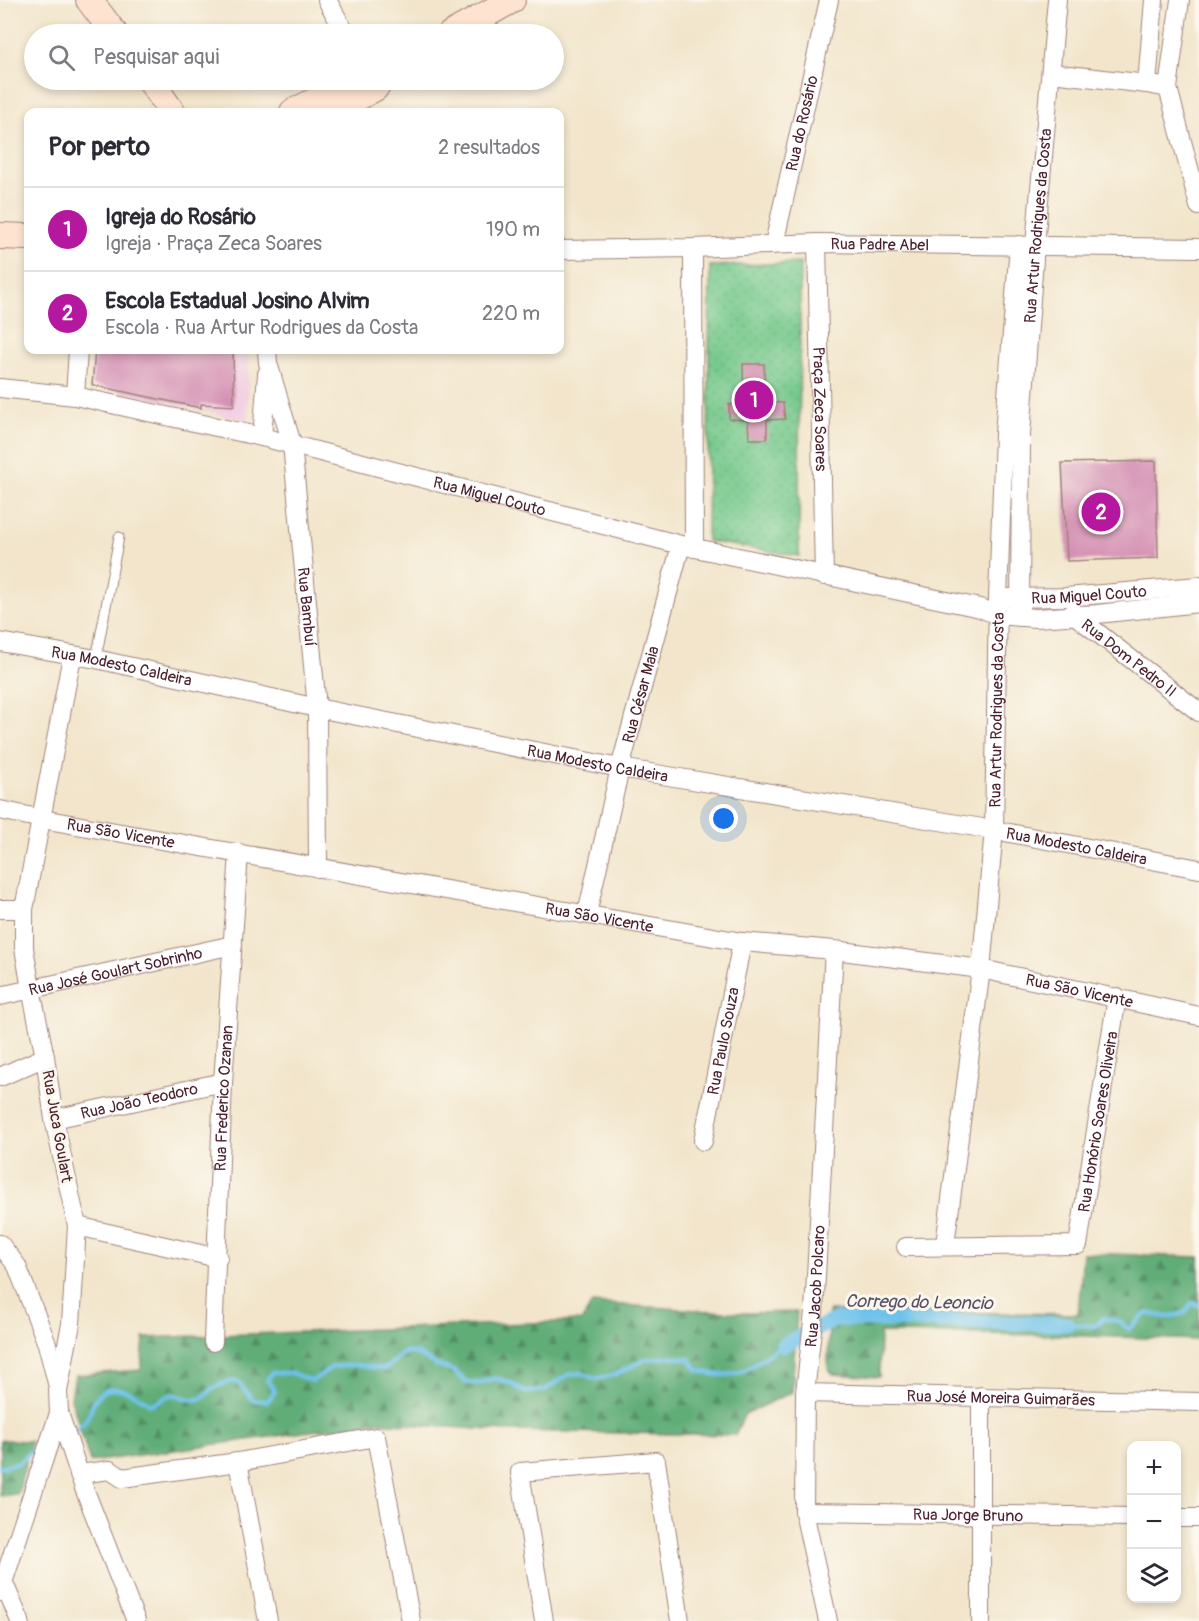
<!DOCTYPE html>
<html lang="pt">
<head>
<meta charset="utf-8">
<style>
	:root { --surface:#fff; --page:#f7f7f7; --text:#2b2b33; --muted:#7c7c81; --line:#e1e1e2; --accent:#b5179e }
	body { margin:0; font-family:Pangolin,sans-serif; background:var(--page); color:var(--text) }
	.controls { position:absolute; right:18px; bottom:18px; display:grid; overflow:hidden; border-radius:12px; box-shadow:0 3px 9px #0003 }
	.controls button { width:54px; height:54px; display:grid; place-items:center; padding:0; border:0; border-bottom:2px solid var(--line); background:var(--surface); color:var(--text); font:30px sans-serif }
	.you { position:absolute; left:724px; top:819px; width:21px; height:21px; margin:-15px; border:4px solid #fff; border-radius:50%; background:#1a73e8; box-shadow:0 0 0 9px #1a73e833 }
	.badge { display:grid; place-items:center; width:39px; height:39px; border-radius:50%; background:var(--accent); color:#fff; font-size:20px; font-weight:700 }
	.pin { position:absolute; translate:-50% -50%; border:3px solid #fff; box-shadow:0 2px 6px #0006 }
	.list { margin:0; padding:0; list-style:none }
	h2 { display:flex; justify-content:space-between; align-items:center; height:78px; margin:0; padding:0 24px; font-size:26px }
	h2 small { font-size:20px; font-weight:400; color:var(--muted) }
	.list li { display:grid; grid-template-columns:39px 1fr auto; gap:18px; align-items:center; box-sizing:border-box; height:84px; padding:0 24px; border-top:2px solid var(--line) }
	.list b { display:block; font-size:22px; white-space:nowrap }
	.list p { margin:0; font-size:20px; white-space:nowrap; color:var(--muted) }
	.list em { font-size:20px; font-style:normal; color:var(--muted) }
	.icon { flex:none; width:33px; height:33px; fill:none; stroke:currentColor; stroke-width:2; stroke-linecap:round; stroke-linejoin:round }
	.map { position:relative; flex:none; width:1199px; height:1621px; overflow:hidden }
	.search { position:absolute; background:var(--surface); box-shadow:0 3px 9px #0003; left:24px; top:24px; width:540px; height:66px; display:flex; align-items:center; gap:15px; box-sizing:border-box; padding:0 21px; border-radius:33px; color:var(--muted); font-size:22px }
	.panel { position:absolute; background:var(--surface); box-shadow:0 3px 9px #0003; left:24px; top:108px; width:540px; height:246px; border-radius:12px }
	.map>svg:first-child { display:block }
</style>
</head>
<body>
<div class="map">
<svg width="1199" height="1621" viewBox="0 0 1199 1621">
	<defs>
		<pattern id="forest-firs" width="22" height="20" patternUnits="userSpaceOnUse" patternTransform="scale(1.5)"><rect width="22" height="20" fill="#60ad78"/><path d="M5 1l3.5 6h-7zM16 11l3.5 6h-7z" fill="#518c63"/></pattern>
		<pattern id="park-dots" width="8" height="8" patternUnits="userSpaceOnUse" patternTransform="scale(1.5)"><rect width="8" height="8" fill="#75c98c"/><path d="M2 2h.1M6 6h.1" fill="none" stroke="#67ac79" stroke-width="1.8" stroke-linecap="round"/></pattern>
	</defs>
	<rect width="100%" height="100%" fill="#fbf7ec"/>
	<filter id="ink" filterUnits="userSpaceOnUse"><feTurbulence type="fractalNoise" baseFrequency=".0167" numOctaves="2"/><feDisplacementMap in="SourceGraphic" scale="12" xChannelSelector="R" yChannelSelector="G"/><feConvolveMatrix kernelMatrix="1 2 1 2 8 2 1 2 1" color-interpolation-filters="sRGB"/></filter>
	<filter id="wash" filterUnits="userSpaceOnUse"><feTurbulence type="fractalNoise" baseFrequency=".008" numOctaves="4" result="noise"/><feDisplacementMap in="SourceGraphic" scale="24" xChannelSelector="R" yChannelSelector="G"/><feGaussianBlur stdDeviation="1.35" result="paint"/><feColorMatrix in="noise" values="0 0 0 0 0 0 0 0 0 0 0 0 0 0 0 0 0 1.4 0 .05"/><feComposite in="paint" operator="in"/></filter>
	<g filter="url(#wash)">
		<rect width="100%" height="100%" fill="#f2e5cb"/>
		<!-- built -->
		<path fill="#f2cfe1" d="M 92,350 L 249,350 L 248,421 L 90,386 Z"/>
		<!-- forest -->
		<path fill="url(#forest-firs)" stroke="#556652" stroke-width="1.5" d="M 1083,1253 L 1199,1257 L 1199,1340 L 1063,1335 L 880,1333 L 879,1377 L 833,1374 L 828,1368 L 829,1311 L 1078,1314 Z
			M 592,1303 L 741,1313 L 797,1312 L 792,1392 L 745,1414 L 735,1435 L 507,1431 L 375,1422 L 90,1462 L 71,1398 L 75,1375 L 141,1370 L 144,1338 L 582,1321 Z
			M 0,1440 L 31,1441 L 18,1494 L 0,1496 Z"/>
		<!-- park -->
		<path fill="url(#park-dots)" stroke="#60745c" stroke-width="1.5" d="M 800,263 L 799,556 L 707,541 L 710,266 Z"/>
		<g fill="none" stroke-linecap="round" stroke-linejoin="round">
			<!-- stream -->
			<path stroke="#6ec2eb" stroke-width="4.5" d="M 1067,1324 L 1095,1326 L 1104,1318 L 1118,1321 L 1129,1329 L 1147,1313 L 1166,1317 L 1185,1313 L 1192,1303 L 1199,1305
				M 69,1433 C 77,1430 85,1422 90,1413 C 92,1409 92,1404 95,1400 C 108,1378 135,1393 150,1404 C 159,1403 164,1396 172,1395 C 182,1394 189,1402 199,1399 C 206,1397 209,1391 214,1388 C 221,1383 229,1382 237,1381 L 253,1400 L 268,1401 L 275,1391 L 267,1380 L 272,1373 L 291,1373 L 312,1381 L 332,1367 L 356,1365 L 385,1369 L 405,1352 L 418,1354 L 436,1365 L 454,1371 L 466,1382 L 480,1383 L 495,1378 L 511,1383 L 525,1392 L 545,1390 L 568,1375 L 582,1373 L 595,1379 L 614,1375 L 647,1359 L 672,1357 L 690,1359 L 697,1370 C 742,1384 747,1366 783,1345
				M 0,1467 L 19,1463 L 38,1445 L 44,1442"/>
			<!-- canal -->
			<path stroke="#6ec2eb" stroke-width="15" d="M 783,1345 L 837,1319 L 1067,1324"/>
		</g>
		<g id="blocks">
			<!-- building -->
			<path fill="#d48fb3" d="M 95,350 L 233,350 L 234,406 L 201,404 L 201,408 L 92,385 Z
				M 743,364 L 764,364 L 765,402 L 783,403 L 785,419 L 767,420 L 767,439 L 749,439 L 748,420 L 729,419 L 729,405 L 744,403 Z
				M 1156,461 L 1158,558 L 1067,561 L 1062,463 Z"/>
		</g>
	</g>
	<g filter="url(#ink)">
		<use href="#blocks" fill-opacity="0" stroke="#9e827b" stroke-width="1.5"/>
		<g fill="none" stroke-linecap="round" stroke-linejoin="round">
			<!-- lane casing -->
			<g stroke="#9e827b" stroke-width="11">
				<path id="lane" d="M 96,659 L 119,537"/>
			</g>
			<!-- street casing -->
			<g stroke="#9e827b" stroke-width="20">
				<g id="street">
					<path d="M 327,0 L 346,34"/>
					<path d="M 1180,0 L 1168,88 L 1199,206"/>
					<path d="M 1051,73 L 1147,84 L 1168,88"/>
					<path d="M 1147,84 L 1154,0"/>
					<path id="s1" d="M 817,243 L 824,576"/>
					<path id="s2" d="M 774,244 L 829,0"/>
					<path d="M 693,248 L 694,548"/>
					<path id="s3" d="M 560,250 L 693,248 L 817,243 L 1199,248"/>
					<path id="s4" d="M 267,350 L 268,363 L 292,444 L 317,708 L 318,868"/>
					<path id="s5" d="M 0,388 L 75,396 L 262,437 L 681,545 L 980,608 L 998,615 L 1036,618 L 1097,614 L 1199,603"/>
					<path d="M 75,396 L 78,350"/>
					<path d="M 262,437 L 267,374"/>
					<path id="s6" d="M 1009,598 L 1066,597 L 1199,586"/>
					<path id="s7" d="M 1074,612 L 1076,616 L 1199,712"/>
					<path id="s8" d="M 1020,617 L 1021,435 L 1035,245 L 1057,0"/>
					<path id="s9" d="M 0,642 L 96,659 L 317,708 L 620,768 L 994,830 L 1199,869"/>
					<path id="s10" d="M 0,810 L 42,819 L 742,942 L 834,950 L 981,969 L 1199,1016"/>
					<path d="M 0,909 L 24,909"/>
					<path id="s11" d="M 587,914 L 620,768 L 681,545"/>
					<path id="s12" d="M 0,996 L 233,945"/>
					<path d="M 0,1077 L 45,1057"/>
					<path id="s13" d="M 54,1119 L 223,1082"/>
					<path id="s14" d="M 703,1141 L 742,942"/>
					<path d="M 77,1226 L 218,1258"/>
					<path d="M 0,1244 L 17,1266 L 47,1344 L 57,1383"/>
					<path id="s15" d="M 945,1245 L 981,969 L 994,830 L 998,599 L 1004,434 L 1019,245"/>
					<path id="s16" d="M 906,1247 L 1078,1245 L 1117,997"/>
					<path id="s17" d="M 213,1342 L 223,1082 L 239,853"/>
					<path id="s18" d="M 805,1393 L 1199,1402"/>
					<path d="M 981,1396 L 981,1621"/>
					<path d="M 59,1413 L 84,1488 L 136,1621"/>
					<path d="M 238,1462 L 268,1621"/>
					<path d="M 79,1474 L 110,1470 L 122,1478 L 238,1462 L 376,1437 L 411,1621"/>
					<path id="s19" d="M 804,1512 L 1132,1517"/>
					<path d="M 1176,1518 L 1199,1518"/>
					<path d="M 3,1581 L 20,1621"/>
					<path d="M 0,1592 L 59,1413 L 58,1391 L 71,1324 L 77,1226 L 54,1119 L 45,1057 L 31,989 L 24,948 L 24,909 L 72,656"/>
					<path d="M 544,1621 L 520,1472 L 656,1461 L 680,1621"/>
					<path id="s20" d="M 828,1621 L 804,1512 L 805,1393 L 814,1312 L 834,950"/>
				</g>
			</g>
			<!-- secondary casing -->
			<g stroke="#9e827b" stroke-width="28">
				<path id="secondary" d="M 89,0 L 115,34
					M 451,34 L 512,0
					M 150,80 L 172,112
					M 339,108 L 375,88 L 381,80
					M 293,112 L 357,80
					M 0,236 L 28,237"/>
			</g>
			<!-- lane -->
			<use href="#lane" stroke="#fff" stroke-width="9"/>
			<!-- street -->
			<use href="#street" stroke="#fff" stroke-width="18"/>
			<!-- secondary -->
			<use href="#secondary" stroke="#fee3d1" stroke-width="26"/>
		</g>
	</g>
	<g text-anchor="middle" stroke-width="6" stroke-linejoin="round" paint-order="stroke">
		<!-- street labels -->
		<g font-size="16" fill="#4a1f2b" stroke="#fbf7ec">
			<text dy="6" stroke="none"><textPath href="#s2" startOffset="124">Rua do Rosário</textPath></text>
			<text dy="6" stroke="none"><textPath href="#s8" startOffset="392">Rua Artur Rodrigues da Costa</textPath></text>
			<text dy="6" stroke="none"><textPath href="#s3" startOffset="320">Rua Padre Abel</textPath></text>
			<text dy="6" stroke="none"><textPath href="#s1" startOffset="166">Praça Zeca Soares</textPath></text>
			<text dy="6" stroke="none"><textPath href="#s5" startOffset="502">Rua Miguel Couto</textPath></text>
			<text dy="6" stroke="none"><textPath href="#s6" startOffset="80">Rua Miguel Couto</textPath></text>
			<text dy="6" stroke="none"><textPath href="#s4" startOffset="261">Rua Bambuí</textPath></text>
			<text dy="6" stroke="none"><textPath href="#s7" startOffset="72">Rua Dom Pedro II</textPath></text>
			<text dy="6" stroke="none"><textPath href="#s9" startOffset="124">Rua Modesto Caldeira</textPath></text>
			<text dy="6" stroke="none"><textPath href="#s11" startOffset="226">Rua César Maia</textPath></text>
			<text dy="6" stroke="none"><textPath href="#s15" startOffset="538">Rua Artur Rodrigues da Costa</textPath></text>
			<text dy="6" stroke="none"><textPath href="#s9" startOffset="610">Rua Modesto Caldeira</textPath></text>
			<text dy="6" stroke="none"><textPath href="#s10" startOffset="123">Rua São Vicente</textPath></text>
			<text dy="6" stroke="none"><textPath href="#s9" startOffset="1096">Rua Modesto Caldeira</textPath></text>
			<text dy="6" stroke="none"><textPath href="#s10" startOffset="609">Rua São Vicente</textPath></text>
			<text dy="6" stroke="none"><textPath href="#s12" startOffset="118">Rua José Goulart Sobrinho</textPath></text>
			<text dy="6" stroke="none"><textPath href="#s10" startOffset="1095">Rua São Vicente</textPath></text>
			<text dy="6" stroke="none"><textPath href="#s14" startOffset="102">Rua Paulo Souza</textPath></text>
			<text dy="6" stroke="none"><textPath href="#s17" startOffset="244">Rua Frederico Ozanan</textPath></text>
			<text dy="6" stroke="none"><textPath href="#s13" startOffset="87">Rua João Teodoro</textPath></text>
			<text dy="6" stroke="none"><textPath href="#s16" startOffset="297">Rua Honório Soares Oliveira</textPath></text>
			<text transform="translate(58 1126) rotate(80)" y="6">Rua Juca Goulart</text>
			<text dy="6" stroke="none"><textPath href="#s20" startOffset="338">Rua Jacob Polcaro</textPath></text>
			<text dy="6" stroke="none"><textPath href="#s18" startOffset="196">Rua José Moreira Guimarães</textPath></text>
			<text dy="6" stroke="none"><textPath href="#s19" startOffset="164">Rua Jorge Bruno</textPath></text>
		</g>
		<!-- water labels -->
		<g font-size="18" font-style="italic" fill="#555065" stroke="#fbf7ec">
			<text transform="translate(919 1302) rotate(1)" y="6">Corrego do Leoncio</text>
		</g>
	</g>
</svg>
<div class="controls">
<button>+</button>
<button>−</button>
<button><svg class="icon" aria-label="layers" viewBox="0 0 24 24"><path d="M12 4l9 5-9 5-9-5zM3 14l9 5 9-5"/></svg></button>
</div>
<div class="you"></div>
<div class="pin badge" style="left:754px;top:400px">1</div>
<div class="pin badge" style="left:1101px;top:512px">2</div>
<div class="search"><svg class="icon" aria-label="search" viewBox="0 0 24 24"><circle cx="10" cy="10" r="6"/><path d="M15 15l6 6"/></svg>Pesquisar aqui</div>
<section class="panel">
<h2>Por perto<small>2 resultados</small></h2>
<ul class="list">
<li><span class="badge">1</span><div><b>Igreja do Rosário</b><p>Igreja · Praça Zeca Soares</p></div><em>190 m</em></li>
<li><span class="badge">2</span><div><b>Escola Estadual Josino Alvim</b><p>Escola · Rua Artur Rodrigues da Costa</p></div><em>220 m</em></li>
</ul>
</section>
</div>
</body>
</html>
